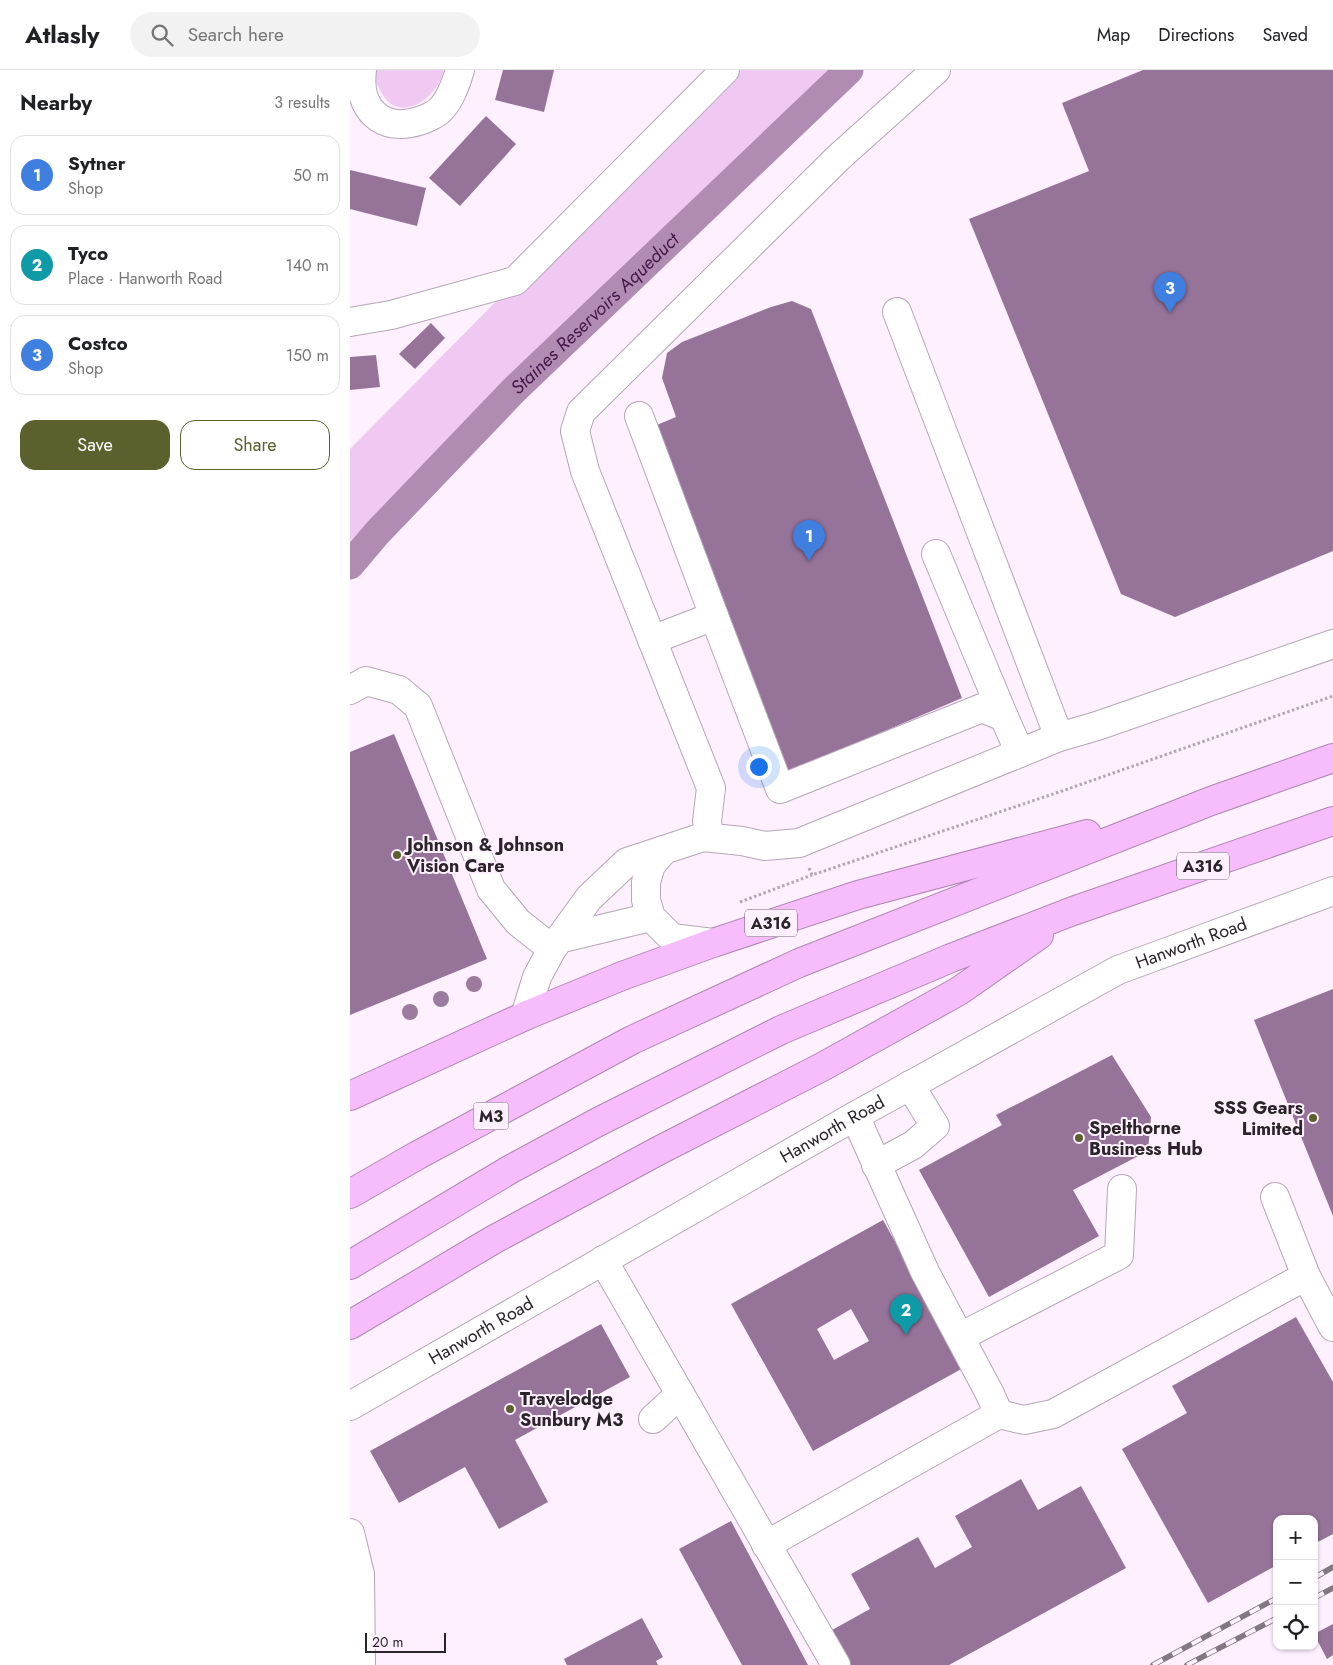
<!DOCTYPE html>
<html lang="en">
<head>
<meta charset="utf-8">
<style>
	:root { --surface:#fff; --page:#f2f2f2; --text:#202124; --muted:#757577; --line:#e0e0e0; --accent:#5b602d }
	body { margin:0; font-family:Jost,sans-serif; background:var(--page); color:var(--text) }
	.controls { position:absolute; right:15px; bottom:15px; display:grid; overflow:hidden; border-radius:10px; box-shadow:0 1px 4px #0004 }
	.controls button { width:45px; height:45px; display:grid; place-items:center; padding:0; border:0; border-bottom:1px solid var(--line); background:var(--surface); color:var(--text); font:25px sans-serif }
	.scale { position:absolute; left:15px; bottom:12px; width:81px; box-sizing:border-box; padding-left:5px; border:2px solid #2b252b; border-top:0; font-size:14px; line-height:18px; white-space:nowrap; color:#2b252b; -webkit-text-stroke:4px #fef0ff; paint-order:stroke }
	.you { position:absolute; left:408px; top:696px; width:18px; height:18px; margin:-12px; border:4px solid #fff; border-radius:50%; background:#1a73e8; box-shadow:0 0 0 8px #1a73e833 }
	.badge { display:grid; place-items:center; width:32px; height:32px; border-radius:50%; background:var(--accent); color:#fff; font-size:16px; font-weight:700 }
	.pin { position:absolute; translate:-50% -41px; filter:drop-shadow(0 1px 2px #0008) }
	.pin::after { content:''; position:absolute; top:26px; width:18px; height:15px; background:inherit; clip-path:polygon(0 0,100% 0,50% 100%) }
	.list { margin:0; padding:0; list-style:none }
	h2 { display:flex; justify-content:space-between; align-items:center; height:65px; margin:0; padding:0 20px; font-size:21px }
	h2 small { font-size:16px; font-weight:400; color:var(--muted) }
	.list li { display:grid; grid-template-columns:32px 1fr auto; gap:15px; align-items:center; box-sizing:border-box; height:80px; margin:0 10px 10px; padding:0 10px; border:1px solid var(--line); border-radius:15px }
	.list b { display:block; font-size:19px; white-space:nowrap }
	.list p { margin:0; font-size:16px; white-space:nowrap; color:var(--muted) }
	.list em { font-size:16px; font-style:normal; color:var(--muted) }
	.actions { display:flex; gap:10px; padding:15px 20px }
	.actions a { flex:1; padding:11px 0; border:1px solid var(--accent); border-radius:15px; text-align:center; font-size:18px; color:var(--accent) }
	.actions .main { background:var(--accent); color:#fff }
	.icon { flex:none; width:28px; height:28px; fill:none; stroke:currentColor; stroke-width:2; stroke-linecap:round; stroke-linejoin:round }
	.map { position:relative; flex:none; width:983px; height:1595px; overflow:hidden }
	header { display:flex; align-items:center; gap:30px; box-sizing:border-box; height:70px; padding:0 25px; background:var(--surface); border-bottom:1px solid var(--line) }
	header strong { font-size:24px }
	nav { display:flex; gap:28px; margin-inline-start:auto; font-size:18px }
	.search { width:350px; height:45px; background:var(--page); display:flex; align-items:center; gap:12px; box-sizing:border-box; padding:0 18px; border-radius:28px; color:var(--muted); font-size:19px }
	main { display:flex }
	aside { flex:1; background:var(--surface) }
	.map>svg:first-child { display:block }
</style>
</head>
<body>
<header>
<strong>Atlasly</strong>
<div class="search"><svg class="icon" aria-label="search" viewBox="0 0 24 24"><circle cx="10" cy="10" r="6"/><path d="M15 15l6 6"/></svg>Search here</div>
<nav><a>Map</a><a>Directions</a><a>Saved</a></nav>
</header>
<main>
<aside>
<h2>Nearby<small>3 results</small></h2>
<ul class="list">
<li><span class="badge" style="background:#3f7fe0">1</span><div><b>Sytner</b><p>Shop</p></div><em>50 m</em></li>
<li><span class="badge" style="background:#0f9aa8">2</span><div><b>Tyco</b><p>Place · Hanworth Road</p></div><em>140 m</em></li>
<li><span class="badge" style="background:#3f7fe0">3</span><div><b>Costco</b><p>Shop</p></div><em>150 m</em></li>
</ul>
<div class="actions"><a class="main">Save</a><a>Share</a></div>
</aside>
<div class="map">
<svg width="983" height="1595" viewBox="0 0 983 1595">
	<rect width="100%" height="100%" fill="#fef0ff"/>
	<!-- green -->
	<path fill="#efc9f2" d="M 24,0 L 94,0 C 86,31 46,57 29,18 C 26,12 23,7 24,0 Z
		M 375,0 L 499,0 L 164,320 L 27,463 L 0,495 L 0,379 Z"/>
	<g fill="none" stroke-linecap="round" stroke-linejoin="round">
		<!-- canal -->
		<path stroke="#b08cb3" stroke-width="29" id="s1" d="M 0,495 L 27,463 L 164,320 L 499,0"/>
	</g>
	<!-- building -->
	<path fill="#967399" fill-rule="evenodd" d="M 153,0 L 204,0 L 194,42 L 145,30 Z
		M 793,0 L 983,0 L 983,481 L 825,547 L 771,524 L 619,149 L 739,101 L 712,33 Z
		M 136,46 L 166,74 L 110,136 L 79,108 Z
		M 0,100 L 76,118 L 67,156 L 0,139 Z
		M 442,231 L 461,239 L 612,628 L 439,702 L 307,355 L 326,347 L 312,308 L 317,283 L 332,272 L 421,237 Z
		M 81,253 L 95,268 L 65,299 L 49,284 Z
		M 26,285 L 30,317 L 0,320 L 0,287 Z
		M 44,664 L 137,889 L 0,945 L 0,682 Z
		M 983,919 L 983,1146 L 904,950 Z
		M 762,985 L 801,1047 L 798,1081 L 723,1120 L 749,1166 L 639,1227 L 569,1100 L 652,1055 L 646,1045 Z
		M 533,1150 L 615,1297 L 463,1381 L 381,1234 ZM 501,1239 L 519,1271 L 484,1290 L 467,1259 Z
		M 946,1247 L 983,1312 L 983,1464 L 964,1474 L 964,1449 L 927,1449 L 927,1495 L 858,1533 L 772,1379 L 837,1343 L 822,1316 Z
		M 251,1254 L 280,1307 L 165,1370 L 198,1432 L 149,1459 L 115,1397 L 49,1433 L 20,1381 Z
		M 671,1409 L 688,1440 L 731,1416 L 776,1498 L 599,1595 L 501,1595 L 482,1560 L 520,1539 L 501,1504 L 568,1467 L 585,1498 L 622,1477 L 605,1446 Z
		M 381,1451 L 458,1595 L 392,1595 L 329,1479 Z
		M 292,1548 L 313,1587 L 306,1591 L 308,1595 L 217,1595 L 214,1589 Z
		M 983,1554 L 983,1585 L 977,1589 L 964,1564 Z"/>
	<g fill="none" stroke-linecap="round" stroke-linejoin="round">
		<!-- minor casing -->
		<g stroke="#b5a5b6" stroke-width="30">
			<g id="minor">
				<path d="M 12,0 C 7,38 31,63 69,51 C 76,49 87,44 92,38 C 101,28 106,13 110,0"/>
				<path d="M 547,242 L 709,667"/>
				<path d="M 0,252 L 41,245 L 165,211 L 375,0"/>
				<path d="M 289,346 L 364,546 L 302,570"/>
				<path d="M 586,484 L 654,647"/>
				<path d="M 364,546 L 430,719 L 632,638 L 654,647 L 670,683"/>
				<path d="M 0,620 L 16,611 L 49,620 L 68,636 L 141,819 L 168,852 L 202,879"/>
				<path d="M 359,767 L 357,751 L 361,718 L 235,401 L 225,361 L 231,342 L 488,88 L 586,0"/>
				<path d="M 314,780 L 301,795 L 296,812 L 296,830 L 301,847 L 322,868 L 363,873"/>
				<path d="M 209,869 L 301,847"/>
				<path d="M 175,946 L 187,907 L 202,879 L 239,828 L 277,792 L 353,767 L 392,771 L 415,776 L 449,773 L 709,667 L 747,656 L 983,574"/>
				<path d="M 505,1046 L 575,1202 L 639,1322 L 649,1344"/>
				<path d="M 526,1095 L 563,1075 L 585,1056 L 560,1015"/>
				<path d="M 925,1127 L 956,1206"/>
				<path d="M 253,1190 L 486,1595"/>
				<path d="M 610,1267 L 769,1185 L 772,1119"/>
				<path id="s2" d="M 0,1336 L 505,1046 L 768,900 L 983,821"/>
				<path d="M 303,1349 L 330,1324"/>
				<path d="M 0,1463 L 10,1504 L 11,1595"/>
				<path d="M 416,1475 L 649,1344 L 674,1350 L 703,1344 L 956,1206 L 983,1257"/>
			</g>
		</g>
		<!-- highway casing -->
		<g stroke="#af87b2" stroke-width="30">
			<path id="highway" d="M 0,1026 L 175,946 L 272,906 L 363,873 L 508,825 L 737,764
				M 0,1124 L 68,1085 L 282,970 L 449,893 L 861,731 L 983,688
				M 0,1195 L 161,1099 L 248,1052 L 431,960 L 601,888 L 723,841 L 983,751
				M 0,1255 L 143,1170 L 308,1081 L 472,997 L 609,921 L 689,865"/>
		</g>
		<!-- path -->
		<path stroke="#b2a6b2" stroke-width="3" stroke-dasharray="2.5 2.5" stroke-linecap="butt" d="M 459,798 L 462,805 L 712,721 L 983,626
			M 390,832 L 462,805"/>
		<!-- minor -->
		<use href="#minor" stroke="#fff" stroke-width="28"/>
		<!-- highway -->
		<use href="#highway" stroke="#f6bcfb" stroke-width="28"/>
		<!-- rail casing -->
		<g stroke="#817881" stroke-width="5.5">
			<path id="rail" d="M 964,1508 L 983,1497
				M 964,1528 L 983,1518
				M 803,1595 L 927,1528
				M 837,1595 L 927,1548"/>
		</g>
		<!-- rail -->
		<use href="#rail" stroke="#fef0ff" stroke-width="4" stroke-dasharray="11" stroke-linecap="butt"/>
	</g>
	<!-- trees -->
	<g fill="#9b7b9e">
		<circle cx="124" cy="914" r="8"/>
		<circle cx="91" cy="929" r="8"/>
		<circle cx="60" cy="942" r="8"/>
	</g>
	<!-- markers -->
	<g fill="#5b602d" stroke="#fef0ff" stroke-width="2">
		<circle cx="47" cy="785" r="5"/>
		<circle cx="963" cy="1048" r="5"/>
		<circle cx="729" cy="1068" r="5"/>
		<circle cx="160" cy="1339" r="5"/>
	</g>
	<g text-anchor="middle" stroke-width="4" stroke-linejoin="round" paint-order="stroke">
		<!-- shield labels -->
		<g fill="#fef0ff" stroke="#6a626b" stroke-width="1">
			<rect x="827" y="782.5" width="52" height="27" rx="4"/>
			<rect x="395" y="839.5" width="52" height="27" rx="4"/>
			<rect x="123.5" y="1032.5" width="35" height="27" rx="4"/>
		</g>
		<g font-size="16" font-weight="bold" fill="#2b252b">
			<text x="853" y="802">A316</text>
			<text x="421" y="859">A316</text>
			<text x="141" y="1052">M3</text>
		</g>
		<!-- poi labels -->
		<g font-size="18" font-weight="bold" fill="#2b252b" stroke="#fef0ff" text-anchor="start">
			<text x="57" y="781">Johnson &amp; Johnson<tspan x="57" dy="21">Vision Care</tspan></text>
			<text x="953" y="1044" text-anchor="end">SSS Gears<tspan x="953" dy="21">Limited</tspan></text>
			<text x="739" y="1064">Spelthorne<tspan x="739" dy="21">Business Hub</tspan></text>
			<text x="170" y="1335">Travelodge<tspan x="170" dy="21">Sunbury M3</tspan></text>
		</g>
		<!-- street labels -->
		<g font-size="18" fill="#2b252b" stroke="#fef0ff">
			<text dy="6" stroke="none"><textPath href="#s2" startOffset="961">Hanworth Road</textPath></text>
			<text dy="6" stroke="none"><textPath href="#s2" startOffset="556">Hanworth Road</textPath></text>
			<text dy="6" stroke="none"><textPath href="#s2" startOffset="151">Hanworth Road</textPath></text>
		</g>
		<!-- water labels -->
		<g font-size="19" font-style="italic" fill="#45184a" stroke="#fef0ff">
			<text dy="7" stroke="none"><textPath href="#s1" startOffset="351">Staines Reservoirs Aqueduct</textPath></text>
		</g>
	</g>
</svg>
<div class="controls">
<button>+</button>
<button>−</button>
<button><svg class="icon" aria-label="locate" viewBox="0 0 24 24"><circle cx="12" cy="12" r="6"/><path d="M12 2v4M12 18v4M2 12h4M18 12h4"/></svg></button>
</div>
<div class="scale">20 m</div>
<div class="you"></div>
<div class="pin badge" style="left:459px;top:491px;background:#3f7fe0">1</div>
<div class="pin badge" style="left:556px;top:1265px;background:#0f9aa8">2</div>
<div class="pin badge" style="left:820px;top:243px;background:#3f7fe0">3</div>
</div>
</main>
</body>
</html>
